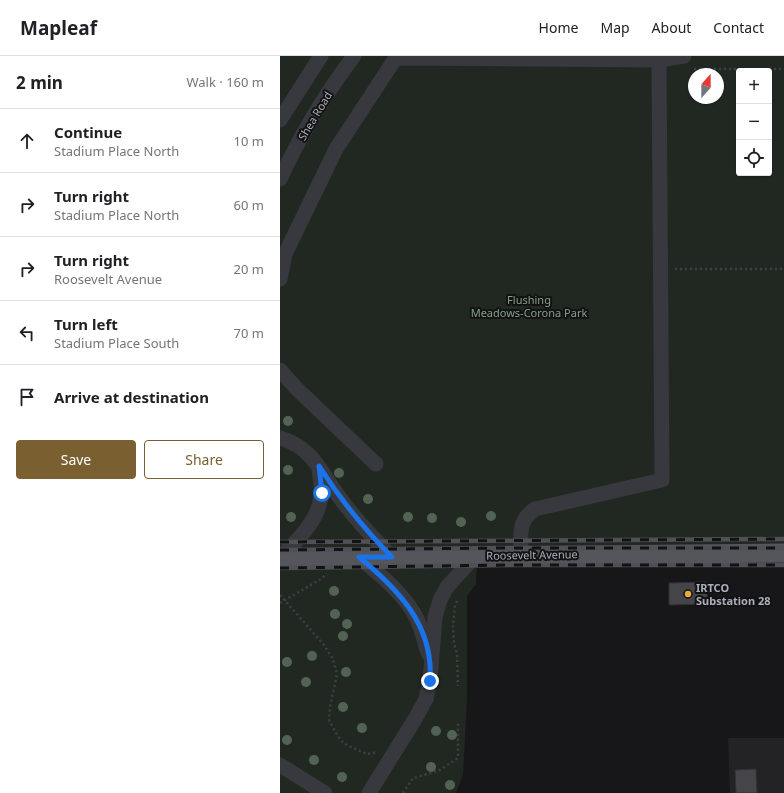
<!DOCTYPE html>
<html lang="en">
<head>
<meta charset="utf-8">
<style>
	:root { --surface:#fff; --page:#f6f6f6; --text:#202124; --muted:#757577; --line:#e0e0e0; --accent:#7a5f30 }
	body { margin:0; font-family:"Noto Sans",sans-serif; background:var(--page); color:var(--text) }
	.controls { position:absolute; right:12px; top:12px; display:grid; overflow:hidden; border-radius:4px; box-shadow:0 1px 3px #0004 }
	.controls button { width:36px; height:36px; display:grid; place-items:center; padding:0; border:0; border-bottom:1px solid var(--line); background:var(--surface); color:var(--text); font:20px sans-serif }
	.compass { position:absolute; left:408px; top:12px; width:36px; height:36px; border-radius:50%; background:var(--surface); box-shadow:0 1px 3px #0004; rotate:21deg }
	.stop { position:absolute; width:12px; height:12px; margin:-9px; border:3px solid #1a73e8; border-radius:50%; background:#fff }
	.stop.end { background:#1a73e8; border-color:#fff; box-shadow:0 1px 4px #0008 }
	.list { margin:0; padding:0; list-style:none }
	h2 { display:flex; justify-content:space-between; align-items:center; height:52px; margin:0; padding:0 16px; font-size:17px }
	h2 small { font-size:13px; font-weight:400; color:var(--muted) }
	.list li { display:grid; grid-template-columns:26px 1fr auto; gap:12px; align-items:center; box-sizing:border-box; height:64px; padding:0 16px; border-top:1px solid var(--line) }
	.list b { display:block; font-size:15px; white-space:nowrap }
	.list p { margin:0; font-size:13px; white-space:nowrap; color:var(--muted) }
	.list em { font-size:13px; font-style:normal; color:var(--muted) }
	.actions { display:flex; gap:8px; padding:12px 16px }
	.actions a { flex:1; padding:9px 0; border:1px solid var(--accent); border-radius:4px; text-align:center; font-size:14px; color:var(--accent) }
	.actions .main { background:var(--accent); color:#fff }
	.icon { flex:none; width:22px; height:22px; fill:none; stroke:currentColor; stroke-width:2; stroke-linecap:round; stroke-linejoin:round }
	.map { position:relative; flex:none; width:504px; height:737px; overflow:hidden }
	header { display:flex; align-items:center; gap:24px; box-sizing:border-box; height:56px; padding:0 20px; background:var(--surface); border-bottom:1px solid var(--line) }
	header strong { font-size:19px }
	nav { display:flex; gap:22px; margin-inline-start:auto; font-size:14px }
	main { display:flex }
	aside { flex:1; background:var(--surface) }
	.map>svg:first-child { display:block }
</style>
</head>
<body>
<header>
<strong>Mapleaf</strong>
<nav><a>Home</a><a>Map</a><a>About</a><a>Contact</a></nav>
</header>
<main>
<aside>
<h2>2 min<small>Walk · 160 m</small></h2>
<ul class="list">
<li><svg class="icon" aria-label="ahead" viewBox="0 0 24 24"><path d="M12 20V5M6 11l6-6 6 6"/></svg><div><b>Continue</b><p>Stadium Place North</p></div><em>10 m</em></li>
<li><svg class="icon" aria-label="right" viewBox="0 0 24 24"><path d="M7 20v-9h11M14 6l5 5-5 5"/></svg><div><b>Turn right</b><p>Stadium Place North</p></div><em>60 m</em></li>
<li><svg class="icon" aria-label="right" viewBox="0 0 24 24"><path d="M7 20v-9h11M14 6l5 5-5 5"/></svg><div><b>Turn right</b><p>Roosevelt Avenue</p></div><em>20 m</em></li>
<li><svg class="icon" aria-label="left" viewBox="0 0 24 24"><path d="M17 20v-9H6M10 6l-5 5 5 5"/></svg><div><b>Turn left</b><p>Stadium Place South</p></div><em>70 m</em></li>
<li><svg class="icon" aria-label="arrive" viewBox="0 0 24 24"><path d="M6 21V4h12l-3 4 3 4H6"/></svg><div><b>Arrive at destination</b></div></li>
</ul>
<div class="actions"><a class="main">Save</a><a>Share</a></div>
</aside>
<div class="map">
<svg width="504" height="737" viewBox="0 0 504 737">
	<rect width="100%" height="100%" fill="#171719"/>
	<!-- built -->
	<path fill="#232326" d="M 448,682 L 504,682 L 504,737 L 450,737 Z"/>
	<!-- green -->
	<path fill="#212822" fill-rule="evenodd" d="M 0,0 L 504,0 L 504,496 L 197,499 L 196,528 L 187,540 L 187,643 L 183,718 L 176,737 L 0,737 ZM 459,15 L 489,15 L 489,117 L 459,117 ZM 414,18 L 438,18 L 438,42 L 414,42 Z"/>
	<!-- building -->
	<path fill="#444449" stroke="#313135" d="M 427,526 L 427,548 L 389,549 L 389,527 Z
		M 476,713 L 477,737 L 456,737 L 455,714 Z"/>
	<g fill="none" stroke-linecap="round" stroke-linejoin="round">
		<!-- path -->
		<path stroke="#3e4044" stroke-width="2.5" stroke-dasharray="2 3" stroke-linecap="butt" d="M 414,13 L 504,13
			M 395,213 L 504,213
			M 0,539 L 44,589 L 53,603 L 57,618 L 50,651 L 49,664 L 56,677 L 63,687 L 75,693 L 87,698 L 98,696
			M 177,545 L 175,550 L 173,569 L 174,587 L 177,597 L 178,630
			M 0,547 L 41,523 L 47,518
			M 123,737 L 133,722 L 158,715 L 178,702 L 178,666"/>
		<!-- minor -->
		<path stroke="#38393e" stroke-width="15" d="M 115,2 L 379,4 L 404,0
			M 0,64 L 41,0
			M 0,123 C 20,80 45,38 74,0
			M 0,223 L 5,198 L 56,93 L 117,0
			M 0,314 L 17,333 L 96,408
			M 0,382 C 35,392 42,420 63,446 C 78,466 95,484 112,501
			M 241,499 C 241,480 237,465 255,453 L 382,424 L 379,4
			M 79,501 C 99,518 122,536 135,559 C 141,570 144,584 148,597
			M 0,502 C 17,484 40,464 41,438 C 42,430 40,421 39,413
			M 0,709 L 45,737
			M 89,737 L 135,663 L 146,643 L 150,625 L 155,561 L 160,544 L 167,531 L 196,499"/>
		<!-- major -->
		<path stroke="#54565c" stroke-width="19" d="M 0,502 L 504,497"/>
		<!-- rail casing -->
		<g stroke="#4f5156" stroke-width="4.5">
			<path id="rail" d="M 0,486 L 504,483
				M 0,494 L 230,492 L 504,492
				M 0,512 L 230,509 L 504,509"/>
		</g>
		<!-- rail -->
		<use href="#rail" stroke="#121214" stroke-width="3" stroke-dasharray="9" stroke-linecap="butt"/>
	</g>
	<!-- trees -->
	<g fill="#526353">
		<circle cx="8" cy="365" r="5"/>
		<circle cx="8" cy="414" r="5"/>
		<circle cx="59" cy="417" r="5"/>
		<circle cx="88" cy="443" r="5"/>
		<circle cx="211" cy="460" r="5"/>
		<circle cx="11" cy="461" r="5"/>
		<circle cx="128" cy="461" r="5"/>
		<circle cx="152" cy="462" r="5"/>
		<circle cx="181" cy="466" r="5"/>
		<circle cx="54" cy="535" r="5"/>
		<circle cx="55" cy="558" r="5"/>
		<circle cx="67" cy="568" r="5"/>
		<circle cx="63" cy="580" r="5"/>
		<circle cx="32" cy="600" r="5"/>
		<circle cx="7" cy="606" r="5"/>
		<circle cx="66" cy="616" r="5"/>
		<circle cx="26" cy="626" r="5"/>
		<circle cx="63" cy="651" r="5"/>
		<circle cx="82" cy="672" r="5"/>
		<circle cx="156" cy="675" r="5"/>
		<circle cx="172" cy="679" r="5"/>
		<circle cx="7" cy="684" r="5"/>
		<circle cx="34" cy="704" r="5"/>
		<circle cx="151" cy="711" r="5"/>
		<circle cx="62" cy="721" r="5"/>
		<circle cx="170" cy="729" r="5"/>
	</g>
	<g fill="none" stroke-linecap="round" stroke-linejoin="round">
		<!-- route -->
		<path stroke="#1a73e8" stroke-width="5" d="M 42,437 L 39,410 C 60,443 84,473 112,501 L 79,501 C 119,534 154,570 150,625"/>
	</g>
	<!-- markers -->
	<circle fill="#e8ab3f" stroke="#121214" stroke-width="1.5" cx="408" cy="538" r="4"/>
	<g text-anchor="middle" stroke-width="4" stroke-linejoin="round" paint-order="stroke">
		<!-- street labels -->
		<g font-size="11" fill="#aaaeb8" stroke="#121214">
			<text transform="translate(35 60) rotate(-59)" y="4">Shea Road</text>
			<text transform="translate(252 499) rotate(-1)" y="4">Roosevelt Avenue</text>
		</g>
		<!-- park labels -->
		<g font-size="11" fill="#82a283" stroke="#121214">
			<text x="249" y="248">Flushing<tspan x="249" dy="13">Meadows-Corona Park</tspan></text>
		</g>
		<!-- poi labels -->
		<g font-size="11" font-weight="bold" fill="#aaaeb8" stroke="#121214" text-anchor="start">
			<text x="416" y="536">IRTCO<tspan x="416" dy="13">Substation 28</tspan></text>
		</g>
	</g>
</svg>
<div class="controls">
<button>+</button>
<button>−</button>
<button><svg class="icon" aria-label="locate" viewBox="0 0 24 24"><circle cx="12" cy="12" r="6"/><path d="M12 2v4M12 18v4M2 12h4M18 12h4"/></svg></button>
</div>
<svg class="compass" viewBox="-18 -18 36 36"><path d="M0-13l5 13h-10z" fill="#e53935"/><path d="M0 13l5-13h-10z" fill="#757577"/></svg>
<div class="stop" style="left:42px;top:437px"></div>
<div class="stop end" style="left:150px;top:625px"></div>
</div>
</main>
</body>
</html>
